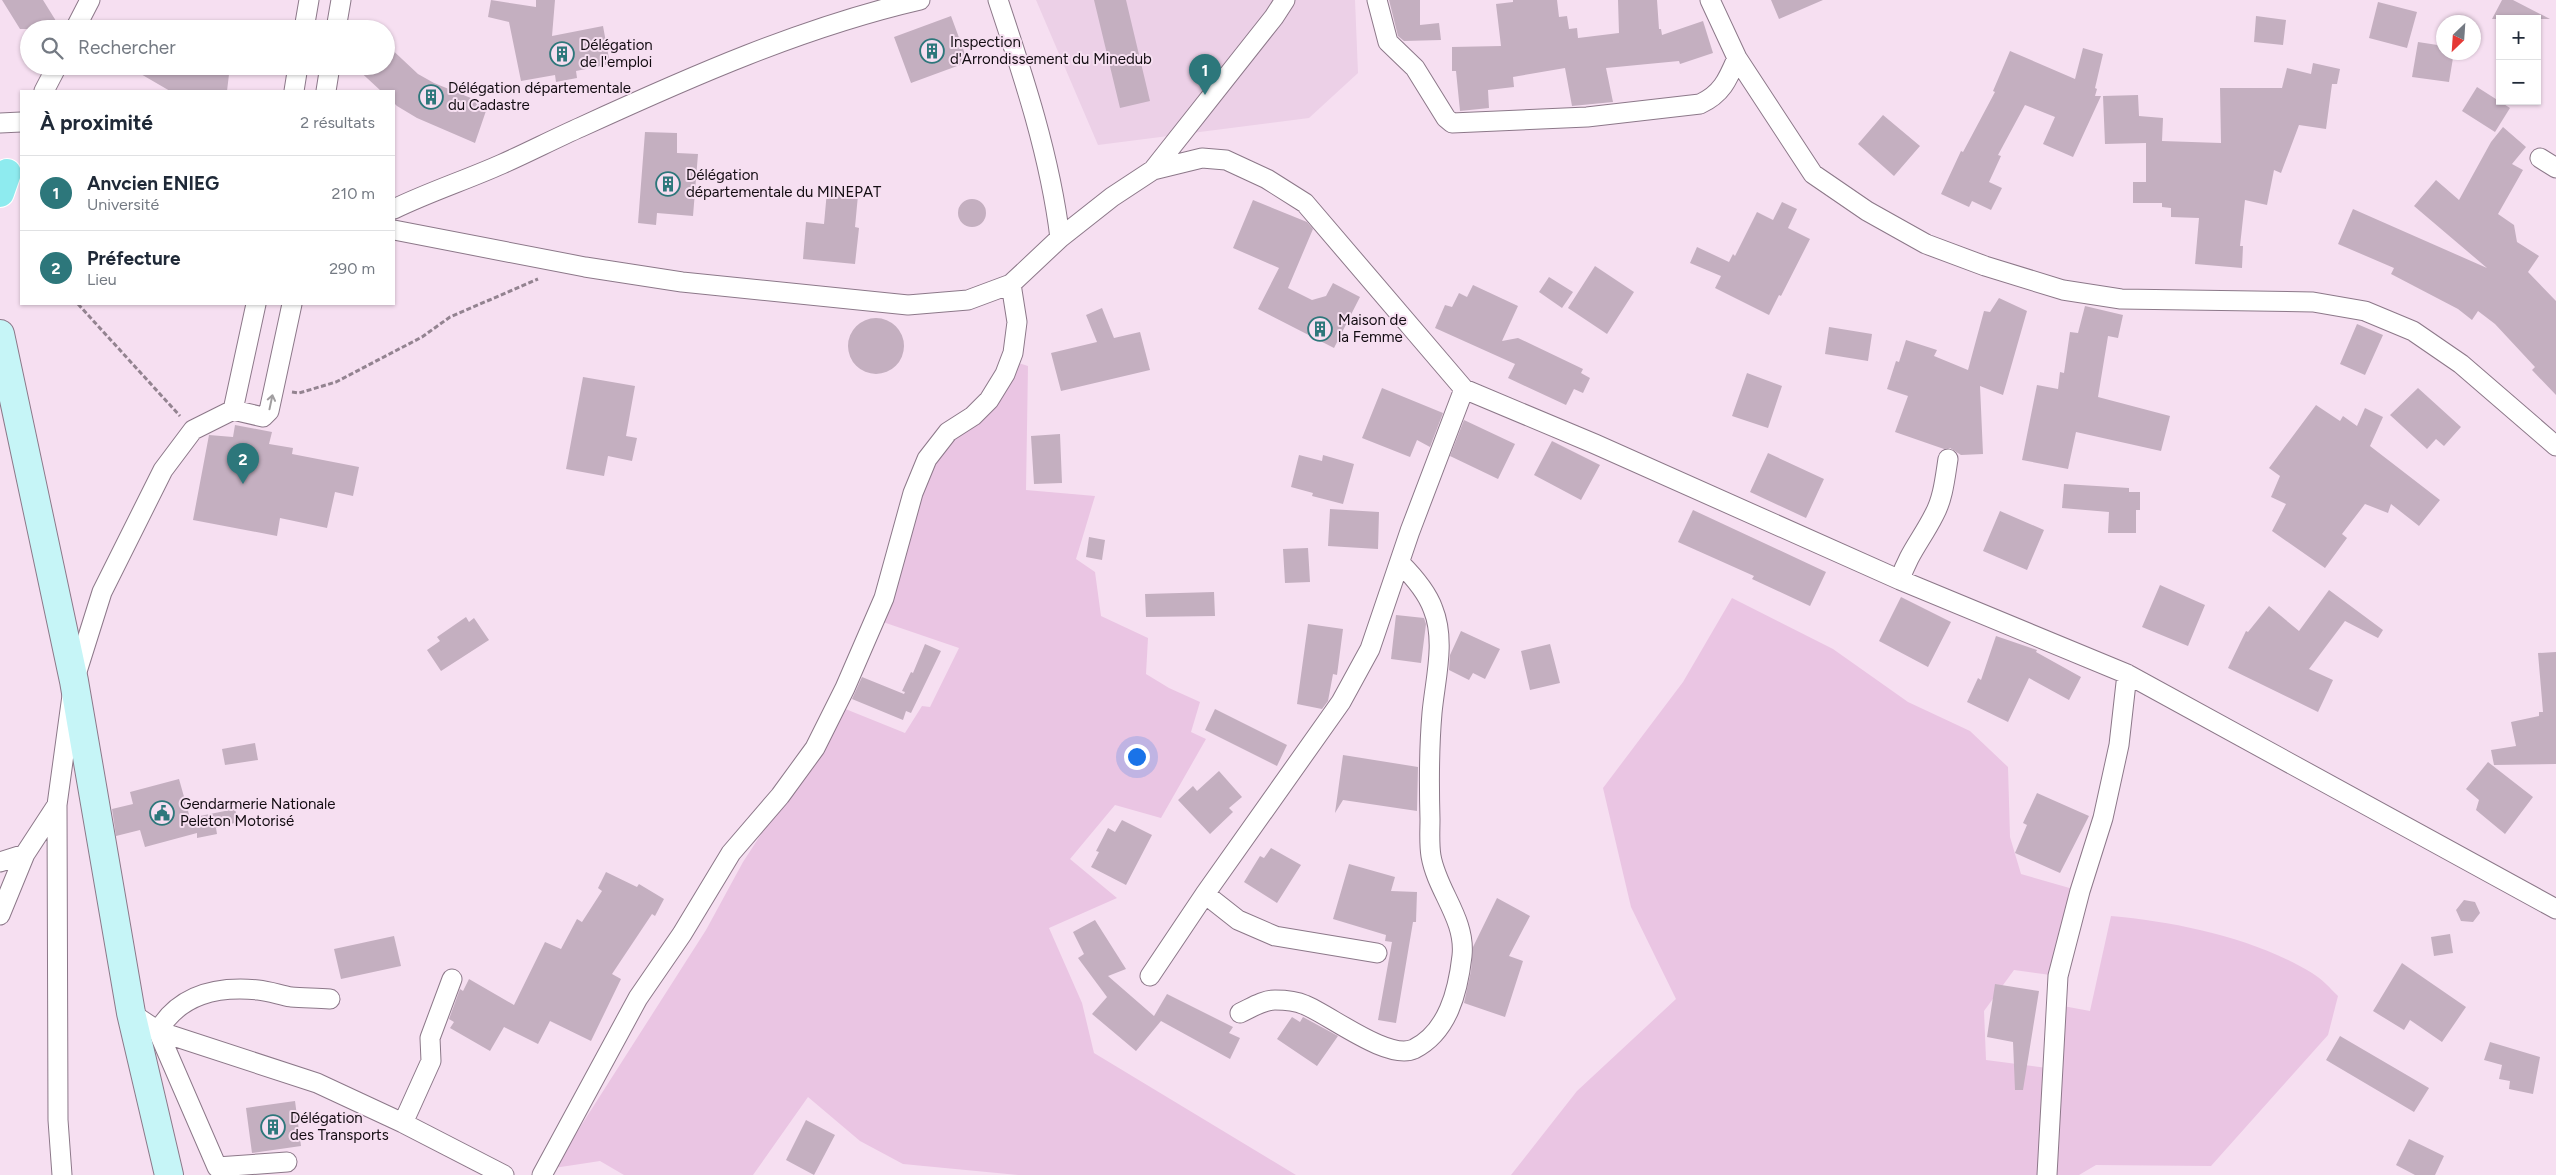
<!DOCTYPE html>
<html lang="fr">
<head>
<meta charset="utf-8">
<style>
	:root { --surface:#fff; --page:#f6f6f7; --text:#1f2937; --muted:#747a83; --line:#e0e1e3; --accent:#2d777b }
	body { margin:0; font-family:Figtree,sans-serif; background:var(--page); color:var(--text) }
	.controls { position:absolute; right:15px; top:15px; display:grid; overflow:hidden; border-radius:0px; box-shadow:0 1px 4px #0004 }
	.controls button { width:45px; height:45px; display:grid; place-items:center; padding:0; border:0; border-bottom:1px solid var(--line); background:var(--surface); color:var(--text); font:25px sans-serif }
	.compass { position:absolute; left:2436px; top:15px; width:45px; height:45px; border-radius:50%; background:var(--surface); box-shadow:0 1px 4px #0004; rotate:205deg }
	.you { position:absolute; left:1136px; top:756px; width:18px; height:18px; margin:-12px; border:4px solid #fff; border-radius:50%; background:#1a73e8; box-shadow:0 0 0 8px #1a73e833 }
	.badge { display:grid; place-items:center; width:32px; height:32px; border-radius:50%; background:var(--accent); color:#fff; font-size:16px; font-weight:700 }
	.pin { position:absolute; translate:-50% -41px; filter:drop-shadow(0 1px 2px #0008) }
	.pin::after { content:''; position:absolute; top:26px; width:18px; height:15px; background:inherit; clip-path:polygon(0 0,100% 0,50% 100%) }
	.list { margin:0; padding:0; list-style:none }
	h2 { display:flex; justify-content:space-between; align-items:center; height:65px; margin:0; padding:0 20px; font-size:21px }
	h2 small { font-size:16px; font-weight:400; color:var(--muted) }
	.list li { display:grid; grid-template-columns:32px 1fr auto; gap:15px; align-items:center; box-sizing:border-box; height:75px; padding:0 20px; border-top:1px solid var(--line) }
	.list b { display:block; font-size:19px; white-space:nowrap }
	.list p { margin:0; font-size:16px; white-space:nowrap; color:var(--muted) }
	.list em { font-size:16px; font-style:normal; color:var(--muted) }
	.icon { flex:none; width:28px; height:28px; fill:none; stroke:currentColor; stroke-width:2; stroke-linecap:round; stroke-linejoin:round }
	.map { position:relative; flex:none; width:2556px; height:1175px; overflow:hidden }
	.search { position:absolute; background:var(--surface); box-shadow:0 1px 4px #0004; left:20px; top:20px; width:375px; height:55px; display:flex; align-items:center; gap:12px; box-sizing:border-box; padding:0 18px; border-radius:28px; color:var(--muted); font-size:19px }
	.panel { position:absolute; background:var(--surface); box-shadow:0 1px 4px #0004; left:20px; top:90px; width:375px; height:215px; border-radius:0px }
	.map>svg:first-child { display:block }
</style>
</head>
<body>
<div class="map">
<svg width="2556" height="1175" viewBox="0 0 2556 1175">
	<rect width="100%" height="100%" fill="#f6dff1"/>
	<!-- built -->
	<path fill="#ecd0e7" d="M 1036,0 L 1355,0 L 1358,73 L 1309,118 L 1098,145 Z"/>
	<!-- green -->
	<path fill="#eac5e3" d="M 1015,362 L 1028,366 L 1026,490 L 1095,496 L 1076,559 L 1095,572 L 1101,616 L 1148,638 L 1146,674 L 1169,688 L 1200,702 L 1191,732 L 1206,739 L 1161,818 L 1115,805 L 1070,859 L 1117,898 L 1049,928 L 1082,1003 L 1094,1053 L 1296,1175 L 1018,1175 L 903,1164 L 860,1141 L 808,1097 L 753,1175 L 624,1175 L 600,1161 L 554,1168 L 706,930 L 743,862 L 843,708 L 905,733 L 922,706 L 930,707 L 959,648 L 880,621 L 927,474 L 950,438 Z
		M 1732,598 L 1833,649 L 1908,702 L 1970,731 L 2008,767 L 2010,837 L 2021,874 L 2080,891 L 2058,976 L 2014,970 L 1984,1011 L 1986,1060 L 2047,1068 L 2063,1006 L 2090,1011 L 2111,916 C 2178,922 2254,938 2312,973 C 2322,979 2330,988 2338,996 L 2328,1035 L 2211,1166 L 2096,1165 L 2079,1175 L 1511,1175 L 1577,1091 L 1676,999 L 1631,907 L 1603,788 L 1683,682 Z"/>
	<!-- building -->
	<path fill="#c4afc0" d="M 2,0 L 43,0 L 61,29 L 20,29 Z
		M 491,0 L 536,7 L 536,0 L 555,0 L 552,36 L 603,26 L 610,64 L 576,71 L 577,78 L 556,82 L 555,75 L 521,81 L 509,22 L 488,17 Z
		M 1094,0 L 1126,0 L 1150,101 L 1120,108 Z
		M 1389,0 L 1420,0 L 1420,25 L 1439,23 L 1441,40 L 1404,41 L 1398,36 Z
		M 1513,0 L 1557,0 L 1559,17 L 1567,16 L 1569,29 L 1577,28 L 1578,38 L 1619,33 L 1618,0 L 1657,0 L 1659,29 L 1661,29 L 1662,35 L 1703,21 L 1713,53 L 1680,64 L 1679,61 L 1606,68 L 1613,102 L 1572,106 L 1565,68 L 1513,77 L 1514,87 L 1488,90 L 1489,108 L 1460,111 L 1456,71 L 1452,71 L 1452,47 L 1501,46 L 1496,4 L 1513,2 Z
		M 1771,0 L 1823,0 L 1779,19 Z
		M 2502,0 L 2513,0 L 2550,19 L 2492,19 Z
		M 2378,2 L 2417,12 L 2407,48 L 2369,38 Z
		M 951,16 L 968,62 L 911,83 L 894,37 Z
		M 2256,16 L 2286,20 L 2283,45 L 2254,42 Z
		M 2418,42 L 2444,46 L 2444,52 L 2454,52 L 2449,82 L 2412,77 Z
		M 386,44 L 418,74 L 434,83 L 488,105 L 475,143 L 417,118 L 397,106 L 394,103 L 394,91 L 381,91 L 354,66 L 386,66 Z
		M 2083,48 L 2103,54 L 2095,88 L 2097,89 L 2095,96 L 2101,96 L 2073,157 L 2043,144 L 2055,117 L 2025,105 L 1998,155 L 2001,156 L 1989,182 L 2002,188 L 1991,210 L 1972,201 L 1969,207 L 1941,194 L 1961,151 L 1963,152 L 1995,92 L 1993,91 L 2010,51 L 2075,79 Z
		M 2313,63 L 2340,69 L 2337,84 L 2332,84 L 2326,129 L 2299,125 L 2281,173 L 2274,170 L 2267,205 L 2245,200 L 2240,246 L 2243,246 L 2242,268 L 2195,264 L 2199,218 L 2171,217 L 2171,208 L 2162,207 L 2162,203 L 2133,203 L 2133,182 L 2146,182 L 2146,143 L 2105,144 L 2103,96 L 2138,95 L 2139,116 L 2163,118 L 2162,141 L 2221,143 L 2220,88 L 2282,88 L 2287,68 L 2311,74 Z
		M 127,66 L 230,66 L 227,91 L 170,91 Z
		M 2477,87 L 2510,108 L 2495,132 L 2462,111 Z
		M 1883,115 L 1920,146 L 1894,176 L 1858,144 Z
		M 2503,127 L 2526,147 L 2512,164 L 2523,170 L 2498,214 L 2514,225 L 2517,242 L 2539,256 L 2528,272 L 2556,301 L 2556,395 L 2532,370 L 2535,367 L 2495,324 L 2478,311 L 2472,320 L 2458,309 L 2391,274 L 2394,268 L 2338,244 L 2353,209 L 2487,268 L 2414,206 L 2436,180 L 2459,200 L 2491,142 Z
		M 645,132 L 677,133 L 677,153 L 698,154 L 693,216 L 657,213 L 656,225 L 638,223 Z
		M 827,191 L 858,195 L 855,227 L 859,228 L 855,264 L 803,259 L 806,222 L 824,224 Z
		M958 213a14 14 0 1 1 28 0a14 14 0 1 1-28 0Z
		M 1253,200 L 1307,222 L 1313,229 L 1288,288 L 1312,300 L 1326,296 L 1333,283 L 1360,297 L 1334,348 L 1258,309 L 1279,268 L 1233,248 Z
		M 1782,202 L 1797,209 L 1788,228 L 1810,239 L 1781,296 L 1779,295 L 1769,315 L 1715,288 L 1721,276 L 1690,263 L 1697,247 L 1729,262 L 1733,254 L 1735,256 L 1757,212 L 1773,220 Z
		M 1595,266 L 1634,292 L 1607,334 L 1568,308 Z
		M 1549,277 L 1573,292 L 1562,308 L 1539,292 Z
		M 1473,285 L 1518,306 L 1502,341 L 1518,338 L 1583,369 L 1581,373 L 1590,378 L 1583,393 L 1574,389 L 1566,405 L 1508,378 L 1515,364 L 1435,328 L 1445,305 L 1452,307 L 1459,293 L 1467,297 Z
		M 1999,298 L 2027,311 L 2003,395 L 1980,386 L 1983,454 L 1961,455 L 1950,448 L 1944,449 L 1895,432 L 1908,396 L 1887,389 L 1896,361 L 1899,362 L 1906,340 L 1937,350 L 1934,356 L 1968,370 L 1984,311 L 1990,312 Z
		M 2085,306 L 2123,315 L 2118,338 L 2108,336 L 2098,397 L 2170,416 L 2161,451 L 2076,432 L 2068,469 L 2022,460 L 2037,385 L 2058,389 L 2060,372 L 2064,373 L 2070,332 L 2078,333 Z
		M 1102,308 L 1114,338 L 1140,332 L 1150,370 L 1061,391 L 1051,353 L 1097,342 L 1086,315 Z
		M848 346a28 28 0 1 1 56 0a28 28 0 1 1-56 0Z
		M 2357,324 L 2383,335 L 2365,375 L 2340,364 Z
		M 1829,327 L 1872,334 L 1868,361 L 1825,354 Z
		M 1747,373 L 1782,386 L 1768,428 L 1732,416 Z
		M 583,377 L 635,386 L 626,436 L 637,438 L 632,461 L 608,456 L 604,476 L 566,469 Z
		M 1382,388 L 1443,413 L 1430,447 L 1417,440 L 1410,457 L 1362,438 Z
		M 2418,388 L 2461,427 L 2444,446 L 2436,439 L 2427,449 L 2390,415 Z
		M 2316,405 L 2340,421 L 2343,416 L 2357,426 L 2365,408 L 2383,417 L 2370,446 L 2440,500 L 2419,526 L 2391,504 L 2388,513 L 2365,504 L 2342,534 L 2347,538 L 2325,568 L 2272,531 L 2286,504 L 2271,497 L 2280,476 L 2269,468 Z
		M 1464,420 L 1515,444 L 1498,479 L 1450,456 Z
		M 235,425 L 272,432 L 269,444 L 293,448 L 292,454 L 359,467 L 353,496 L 335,492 L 327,528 L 280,518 L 277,536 L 193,520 L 209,435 L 233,437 Z
		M 1060,434 L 1062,483 L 1034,484 L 1031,436 Z
		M 1552,441 L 1600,465 L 1581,500 L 1534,475 Z
		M 1768,453 L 1824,479 L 1806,518 L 1750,492 Z
		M 1299,455 L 1322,461 L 1323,455 L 1354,464 L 1343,504 L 1312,496 L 1313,493 L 1291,487 Z
		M 2064,484 L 2129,488 L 2129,492 L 2140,492 L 2140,510 L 2136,510 L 2136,533 L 2108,533 L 2109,512 L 2062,508 Z
		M 1330,509 L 1379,512 L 1378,549 L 1328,546 Z
		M 1693,510 L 1826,572 L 1810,606 L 1752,579 L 1754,576 L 1678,542 Z
		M 2000,511 L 2044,530 L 2027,570 L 1983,551 Z
		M 1089,537 L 1105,540 L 1102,560 L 1086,557 Z
		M 1308,548 L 1310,582 L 1285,583 L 1283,549 Z
		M 2160,585 L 2205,605 L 2188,646 L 2142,627 Z
		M 2329,590 L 2383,630 L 2378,638 L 2345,621 L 2309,669 L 2333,680 L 2318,712 L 2228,668 L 2246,631 L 2248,632 L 2269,606 L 2299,631 Z
		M 1214,592 L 1215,616 L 1146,617 L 1145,594 Z
		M 1901,597 L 1951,622 L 1928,667 L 1879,641 Z
		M 1396,615 L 1424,618 L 1426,624 L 1421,663 L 1391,659 Z
		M 466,617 L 469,622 L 474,618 L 489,640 L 441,671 L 427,650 L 440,641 L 437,637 Z
		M 1308,624 L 1343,629 L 1337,675 L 1333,674 L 1328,701 L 1322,709 L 1297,704 Z
		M 1461,631 L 1500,649 L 1485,679 L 1473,673 L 1469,680 L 1449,670 L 1450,655 Z
		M 1996,636 L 2037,650 L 2036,652 L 2081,677 L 2069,700 L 2029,678 L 2008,722 L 1967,702 L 1978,678 L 1981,680 Z
		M 925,644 L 941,651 L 911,713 L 906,711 L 903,720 L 852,699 L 862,677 L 904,694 L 905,692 L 902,691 L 911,672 L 913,673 Z
		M 1550,644 L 1560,683 L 1530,690 L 1521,651 Z
		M 2556,652 L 2556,764 L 2494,765 L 2491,750 L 2516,746 L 2511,722 L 2539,716 L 2539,712 L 2543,712 L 2538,653 Z
		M 1215,709 L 1287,745 L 1277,766 L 1205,730 Z
		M 255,743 L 258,760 L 225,765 L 222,749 Z
		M 1343,755 L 1418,767 L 1417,811 L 1343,800 L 1335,813 Z
		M 2488,762 L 2533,797 L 2505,834 L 2476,810 L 2479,800 L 2466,789 Z
		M 1219,771 L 1242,797 L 1229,808 L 1233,812 L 1210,834 L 1178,800 L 1193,786 L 1197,791 Z
		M 179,779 L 190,818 L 235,809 L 238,822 L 216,828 L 217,834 L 197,838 L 197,833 L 145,847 L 140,830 L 116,836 L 112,809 L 133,804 L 130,792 Z
		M 2037,793 L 2089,816 L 2060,873 L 2015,853 L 2027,825 L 2023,823 Z
		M 1122,820 L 1152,835 L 1126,885 L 1091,867 L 1099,852 L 1096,851 L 1108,828 L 1115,832 Z
		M 1271,848 L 1301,865 L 1277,903 L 1244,882 L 1260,856 L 1264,858 Z
		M 1349,864 L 1395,877 L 1391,891 L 1417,892 L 1416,922 L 1413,922 L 1396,1023 L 1378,1020 L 1392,942 L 1385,941 L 1386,935 L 1333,919 Z
		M 606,872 L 637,887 L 639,884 L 664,899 L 655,916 L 652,914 L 612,974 L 621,979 L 591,1041 L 550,1021 L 538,1044 L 504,1027 L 490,1051 L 450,1028 L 454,1022 L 449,1019 L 460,989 L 463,991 L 469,979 L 514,1005 L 545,942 L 561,949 L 577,919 L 582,922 L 602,891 L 598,888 Z
		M 1497,898 L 1530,916 L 1509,956 L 1523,961 L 1505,1017 L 1464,1003 L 1471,971 L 1473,947 Z
		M 2464,900 L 2475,902 L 2480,913 L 2473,922 L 2461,921 L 2456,910 Z
		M 1095,920 L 1126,969 L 1108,976 L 1154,1016 L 1167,994 L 1233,1027 L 1229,1033 L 1240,1038 L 1230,1059 L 1161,1021 L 1136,1051 L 1092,1014 L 1107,997 L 1078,958 L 1084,954 L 1073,932 Z
		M 2450,934 L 2453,953 L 2434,956 L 2431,937 Z
		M 394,936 L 401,966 L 341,979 L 334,949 Z
		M 2402,963 L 2466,1007 L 2442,1042 L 2410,1020 L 2404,1030 L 2373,1011 Z
		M 1995,984 L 2039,991 L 2023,1090 L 2015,1090 L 2013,1042 L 1987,1037 Z
		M 1292,1017 L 1300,1022 L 1303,1017 L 1338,1036 L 1317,1066 L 1277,1039 Z
		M 2340,1036 L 2429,1088 L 2414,1112 L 2326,1060 Z
		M 2490,1042 L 2540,1057 L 2533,1094 L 2509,1089 L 2510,1081 L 2499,1079 L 2502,1065 L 2484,1060 Z
		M 295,1101 L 301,1146 L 252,1153 L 246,1108 Z
		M 806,1120 L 835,1135 L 814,1175 L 786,1160 Z
		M 2409,1139 L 2444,1156 L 2435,1175 L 2415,1175 L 2396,1165 Z"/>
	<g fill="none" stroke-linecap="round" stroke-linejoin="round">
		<!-- street casing -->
		<g stroke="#8c7889" stroke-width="21">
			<path id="street" d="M 998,0 C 1024,78 1050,156 1060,238
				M 1377,0 L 1388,42 L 1415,68 L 1446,118 L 1452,123 L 1587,117 L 1700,104 C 1722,94 1728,79 1737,58
				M 1710,0 L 1737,58 L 1813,174 L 1867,211 L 1926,244 L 1985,266 L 2063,290 L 2121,299 L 2313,302 L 2365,311 L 2413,331 L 2461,364 L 2556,446
				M 75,29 L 90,0
				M 304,29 L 309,0
				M 336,29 L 341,0
				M 44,91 L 57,66
				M 294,91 L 298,66
				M 326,91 L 330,66
				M 0,123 L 21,122
				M 2540,158 L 2556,168
				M 1153,170 L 1274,17 L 1285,0
				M 394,209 C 429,192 466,180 502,164 C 529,152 554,139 581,127 C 690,77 803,27 920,0
				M 394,230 L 585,267 L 682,282 L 908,305 L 968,300 L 1011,284 L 1060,238 L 1112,197 L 1153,170 L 1202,158 L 1226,160 L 1267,179 L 1305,203 L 1464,389 L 1595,444 L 1900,580 L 2127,674 L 2556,909
				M 233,410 L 256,304
				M 1900,580 C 1908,554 1922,539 1934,515 C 1943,499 1945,478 1948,459
				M 0,862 L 25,854
				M 1205,894 L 1238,920 L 1275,936 L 1377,953
				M 0,915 L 25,854 L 57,805
				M 1150,976 L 1205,894 L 1341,702 L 1370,649 L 1410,531 L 1464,389
				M 131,1013 L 158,1031 L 317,1083 L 403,1123 L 504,1175
				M 1240,1013 C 1251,1008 1263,1000 1275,1000 C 1285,1000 1296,1001 1305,1005 C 1330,1015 1388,1061 1414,1049 C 1448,1032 1458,991 1462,956 C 1466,919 1437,891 1431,856 C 1429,844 1430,831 1430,819 C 1429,784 1429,748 1432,713 C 1435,680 1446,641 1433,609 C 1427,592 1413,576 1400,563
				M 403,1123 L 431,1061 L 430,1038 L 452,979
				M 287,1162 L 217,1167 L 158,1031 C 180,994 217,986 258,990 C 269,991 280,995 291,997 C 304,998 317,998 330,999
				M 62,1175 L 58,1120 L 57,805 L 74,681 L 102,592 L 163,470 L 193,430 L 233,410 L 263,417 L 269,411 L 292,304
				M 542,1175 L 638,998 L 682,934 L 731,853 L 780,796 L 815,748 L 845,688 L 884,598 L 913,493 L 927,459 L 948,432 L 973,416 L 989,400 L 1005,374 L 1013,353 L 1017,322 L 1011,284
				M 2047,1175 L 2058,976 L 2080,891 L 2103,818 L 2119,745 L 2127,674"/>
		</g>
		<!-- secondary casing -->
		<g stroke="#8c7889" stroke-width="30">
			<path id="secondary" d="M 0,334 L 74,681 L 131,1013 L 169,1175"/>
		</g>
		<!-- primary casing -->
		<g stroke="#fff" stroke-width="30">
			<path id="primary" d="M 0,193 L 7,173"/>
		</g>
		<!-- path -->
		<path stroke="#938390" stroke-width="3" stroke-dasharray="5 2.5" stroke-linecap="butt" d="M 78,304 L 180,416
			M 292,392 L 299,393 L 336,382 L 422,337 L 450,317 L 538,279"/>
		<!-- street -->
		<use href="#street" stroke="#fff" stroke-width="19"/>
		<!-- secondary -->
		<use href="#secondary" stroke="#c6f5f7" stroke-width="28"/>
		<!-- primary -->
		<use href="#primary" stroke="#8eebef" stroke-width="28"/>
	</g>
	<!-- one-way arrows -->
	<defs><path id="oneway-shaft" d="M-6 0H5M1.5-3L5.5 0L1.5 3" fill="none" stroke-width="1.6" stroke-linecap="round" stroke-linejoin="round" transform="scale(1.25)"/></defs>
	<use stroke="#a19ea0" href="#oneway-shaft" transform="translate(271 402) rotate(-78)"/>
	<!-- icons -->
	<defs>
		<g id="building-ring" transform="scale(1.25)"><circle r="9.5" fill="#f6dff1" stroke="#2d777b" stroke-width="1.5"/><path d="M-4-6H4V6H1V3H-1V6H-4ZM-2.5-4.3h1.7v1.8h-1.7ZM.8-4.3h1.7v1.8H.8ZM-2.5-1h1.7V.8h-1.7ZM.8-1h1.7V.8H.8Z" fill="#2d777b"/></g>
		<g id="civic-ring" transform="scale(1.25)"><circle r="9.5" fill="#f6dff1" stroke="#2d777b" stroke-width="1.5"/><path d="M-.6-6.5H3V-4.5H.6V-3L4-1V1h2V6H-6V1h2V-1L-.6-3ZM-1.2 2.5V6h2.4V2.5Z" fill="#2d777b"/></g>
	</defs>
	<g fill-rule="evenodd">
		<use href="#building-ring" x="932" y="51"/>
		<use href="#building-ring" x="562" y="54"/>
		<use href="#building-ring" x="431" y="97"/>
		<use href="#building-ring" x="668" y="184"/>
		<use href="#building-ring" x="1320" y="329"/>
		<use href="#civic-ring" x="162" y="813"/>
		<use href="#building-ring" x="273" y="1127"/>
	</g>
	<g text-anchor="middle" stroke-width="4" stroke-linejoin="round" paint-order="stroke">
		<!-- poi labels -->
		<g font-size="15" fill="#130c12" stroke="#f6dff1" text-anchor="start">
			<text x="950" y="47">Inspection<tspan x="950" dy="17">d'Arrondissement du Minedub</tspan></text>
			<text x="580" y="50">Délégation<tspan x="580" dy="17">de l'emploi</tspan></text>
			<text x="448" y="93">Délégation départementale<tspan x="448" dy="17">du Cadastre</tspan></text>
			<text x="686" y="180">Délégation<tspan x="686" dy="17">départementale du MINEPAT</tspan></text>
			<text x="1338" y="325">Maison de<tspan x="1338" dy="17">la Femme</tspan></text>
			<text x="180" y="809">Gendarmerie Nationale<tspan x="180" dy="17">Peleton Motorisé</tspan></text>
			<text x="290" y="1123">Délégation<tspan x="290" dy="17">des Transports</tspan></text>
		</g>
	</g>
</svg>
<div class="controls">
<button>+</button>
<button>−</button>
</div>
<svg class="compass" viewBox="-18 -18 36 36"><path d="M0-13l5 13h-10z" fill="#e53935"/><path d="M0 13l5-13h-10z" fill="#747a83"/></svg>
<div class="you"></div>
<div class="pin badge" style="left:1205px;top:95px">1</div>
<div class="pin badge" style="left:243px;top:484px">2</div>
<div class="search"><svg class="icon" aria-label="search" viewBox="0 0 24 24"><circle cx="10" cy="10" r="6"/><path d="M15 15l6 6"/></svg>Rechercher</div>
<section class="panel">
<h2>À proximité<small>2 résultats</small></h2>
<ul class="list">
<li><span class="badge">1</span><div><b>Anvcien ENIEG</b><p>Université</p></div><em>210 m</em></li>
<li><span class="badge">2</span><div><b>Préfecture</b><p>Lieu</p></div><em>290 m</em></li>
</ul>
</section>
</div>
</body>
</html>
